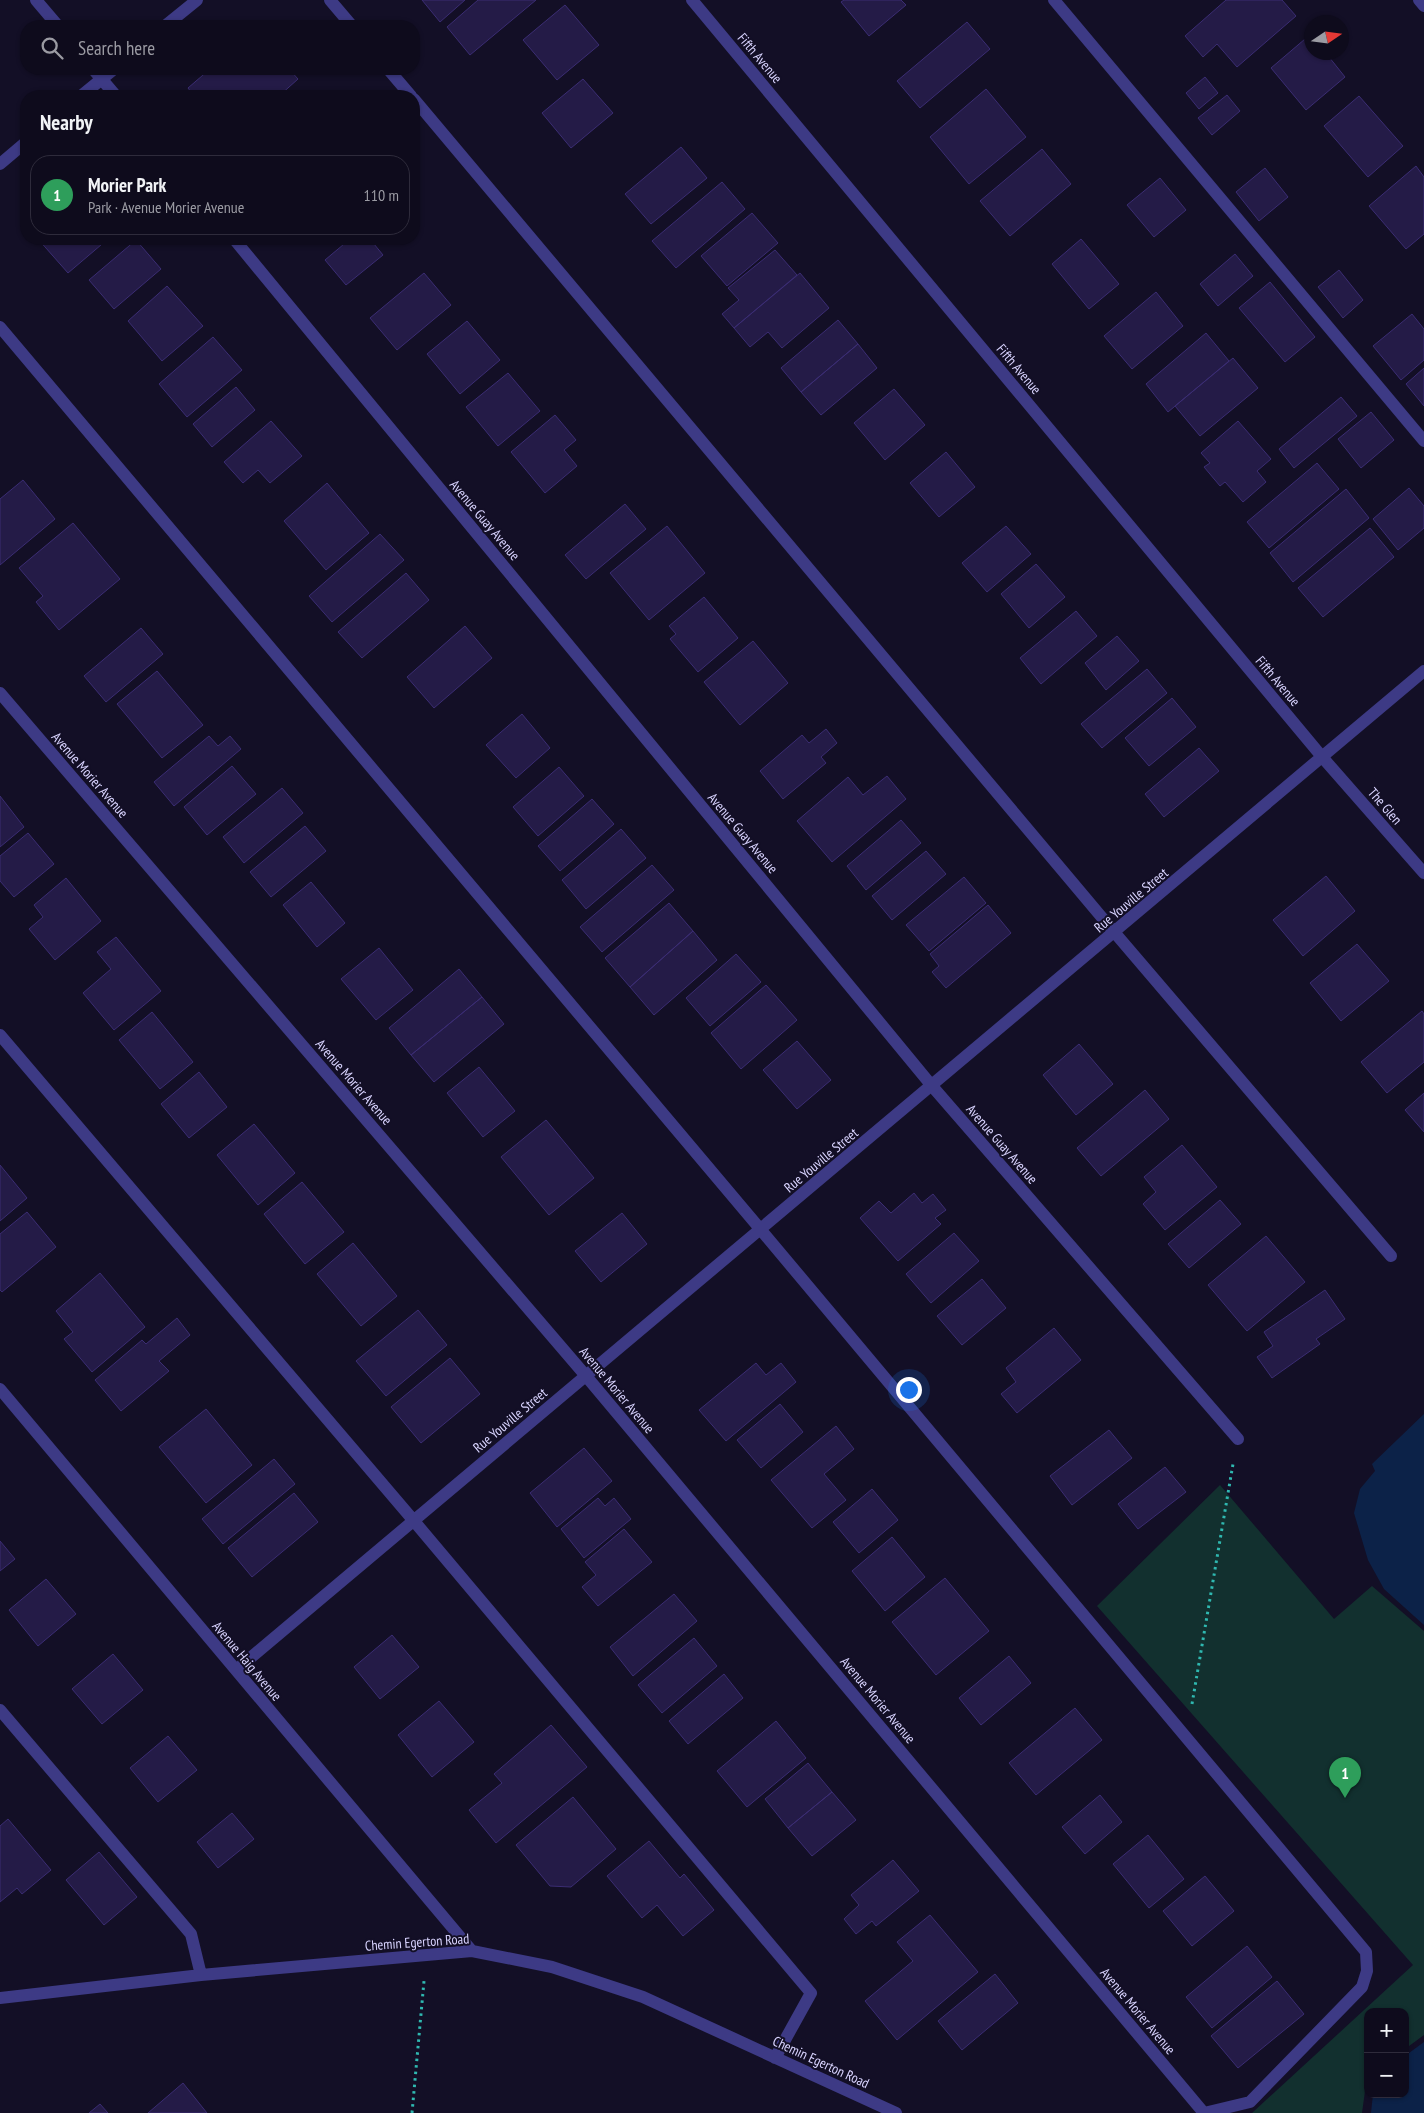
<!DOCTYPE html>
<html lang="en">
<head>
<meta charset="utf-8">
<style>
	:root { --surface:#0e0b1c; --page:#171425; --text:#f1f3f6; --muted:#9b9ba3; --line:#2e2b3b; --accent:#00e5ff }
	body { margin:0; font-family:"PT Sans Narrow",sans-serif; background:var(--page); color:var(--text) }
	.controls { position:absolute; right:15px; bottom:15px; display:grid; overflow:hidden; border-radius:10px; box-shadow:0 1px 4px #0004 }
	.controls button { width:45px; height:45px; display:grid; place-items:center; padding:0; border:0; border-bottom:1px solid var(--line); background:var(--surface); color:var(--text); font:25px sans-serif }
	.compass { position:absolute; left:1304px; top:15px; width:45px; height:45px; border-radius:50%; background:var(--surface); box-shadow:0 1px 4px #0004; rotate:77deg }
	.you { position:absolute; left:908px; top:1389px; width:18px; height:18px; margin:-12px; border:4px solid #fff; border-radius:50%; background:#1a73e8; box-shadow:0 0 0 8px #1a73e833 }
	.badge { display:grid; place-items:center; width:32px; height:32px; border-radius:50%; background:var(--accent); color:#fff; font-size:16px; font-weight:700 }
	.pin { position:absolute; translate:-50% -41px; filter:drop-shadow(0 1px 2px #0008) }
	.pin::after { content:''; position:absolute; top:26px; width:18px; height:15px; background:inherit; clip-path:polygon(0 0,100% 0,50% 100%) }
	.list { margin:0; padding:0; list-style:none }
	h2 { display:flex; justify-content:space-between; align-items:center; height:65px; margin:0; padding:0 20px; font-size:21px }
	h2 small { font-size:16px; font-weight:400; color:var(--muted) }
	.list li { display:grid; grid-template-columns:32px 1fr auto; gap:15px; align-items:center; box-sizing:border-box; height:80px; margin:0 10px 10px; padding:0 10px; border:1px solid var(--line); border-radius:20px }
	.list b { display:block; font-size:19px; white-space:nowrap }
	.list p { margin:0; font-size:16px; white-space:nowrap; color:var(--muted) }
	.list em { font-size:16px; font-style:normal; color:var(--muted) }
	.icon { flex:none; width:28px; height:28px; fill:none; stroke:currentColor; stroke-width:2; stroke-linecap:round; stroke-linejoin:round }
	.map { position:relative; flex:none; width:1424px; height:2113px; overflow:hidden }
	.search { position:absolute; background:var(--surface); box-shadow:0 1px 4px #0004; left:20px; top:20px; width:400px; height:55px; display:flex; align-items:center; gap:12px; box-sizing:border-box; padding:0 18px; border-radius:20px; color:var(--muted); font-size:19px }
	.panel { position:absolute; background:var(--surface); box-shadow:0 1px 4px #0004; left:20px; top:90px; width:400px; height:155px; border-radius:20px }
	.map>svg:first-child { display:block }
</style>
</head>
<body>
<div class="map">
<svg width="1424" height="2113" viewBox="0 0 1424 2113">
	<rect width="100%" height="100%" fill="#130f26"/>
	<!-- green -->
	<path fill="#12302f" d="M 1220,1485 L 1334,1619 L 1372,1586 L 1424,1631 L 1424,2035 L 1405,2049 L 1405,2012 L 1368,2012 L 1368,2089 L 1365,2091 L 1362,2113 L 1252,2113 L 1413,1965 L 1097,1606 Z"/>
	<!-- water -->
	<path fill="#0c2248" d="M 1424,1414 L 1424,1625 L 1384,1589 L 1368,1560 L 1354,1513 L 1360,1489 L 1375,1471 L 1372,1464 Z
		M 1424,2042 L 1424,2113 L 1371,2113 L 1373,2094 L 1405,2094 L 1405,2056 Z"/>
	<!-- building -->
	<path fill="#241b47" stroke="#3b2d73" d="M 422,0 L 465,0 L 440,22 Z
		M 478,0 L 536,0 L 470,55 L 447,27 Z
		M 844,0 L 901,0 L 906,5 L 869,36 L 841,2 Z
		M 1226,0 L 1282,0 L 1296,16 L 1237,67 L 1217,44 L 1203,57 L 1185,36 Z
		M 565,5 L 599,45 L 557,80 L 523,40 Z
		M 967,22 L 990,49 L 920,108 L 897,81 Z
		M 1305,39 L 1312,46 L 1312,52 L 1325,52 L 1345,77 L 1306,110 L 1271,68 Z
		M 210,69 L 289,69 L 298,79 L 279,96 L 194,96 L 188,88 Z
		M 1205,77 L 1218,93 L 1199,109 L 1186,93 Z
		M 583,79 L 613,113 L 571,148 L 542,113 Z
		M 986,89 L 1026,137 L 969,184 L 930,137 Z
		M 1227,95 L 1240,111 L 1212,135 L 1198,118 Z
		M 1359,96 L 1403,146 L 1368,177 L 1324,126 Z
		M 681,147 L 707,178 L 651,224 L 625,194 Z
		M 1042,149 L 1071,184 L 1010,236 L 980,201 Z
		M 1416,166 L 1424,177 L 1424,234 L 1406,249 L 1369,206 Z
		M 1265,168 L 1288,197 L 1259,221 L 1236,192 Z
		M 1160,178 L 1186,210 L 1154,237 L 1127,205 Z
		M 722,182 L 745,209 L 676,268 L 652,241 Z
		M 752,213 L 778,243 L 727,286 L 701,256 Z
		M 38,239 L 108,239 L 68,273 Z
		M 350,239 L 380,239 L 374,244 L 383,255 L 346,285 L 325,260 Z
		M 1081,239 L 1119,284 L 1089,309 L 1052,264 Z
		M 136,240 L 161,269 L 114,309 L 89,280 Z
		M 775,250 L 797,275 L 734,328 L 722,314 L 739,300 L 728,288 Z
		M 1235,254 L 1253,276 L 1218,306 L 1200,284 Z
		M 1339,270 L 1363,300 L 1343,318 L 1318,287 Z
		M 424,273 L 451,305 L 397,350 L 370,318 Z
		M 800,273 L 829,308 L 782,348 L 768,332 L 750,347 L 734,328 Z
		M 1270,282 L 1315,337 L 1285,362 L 1239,308 Z
		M 167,286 L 203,326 L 162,361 L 128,321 Z
		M 1156,292 L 1183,326 L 1132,369 L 1104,336 Z
		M 1412,314 L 1424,329 L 1424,360 L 1401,380 L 1373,346 Z
		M 838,320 L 858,344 L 801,392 L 781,368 Z
		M 467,321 L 500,360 L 460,394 L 427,354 Z
		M 1206,333 L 1229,361 L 1168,412 L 1146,384 Z
		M 213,337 L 242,370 L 187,417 L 159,384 Z
		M 858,344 L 877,368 L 821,415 L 801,392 Z
		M 1233,358 L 1258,388 L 1200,436 L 1175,406 Z
		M 1424,368 L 1424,406 L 1406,384 Z
		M 508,373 L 540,411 L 498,446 L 466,407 Z
		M 236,387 L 255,410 L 212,447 L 193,424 Z
		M 894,389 L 925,425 L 885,460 L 854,423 Z
		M 1341,397 L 1357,416 L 1294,468 L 1279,449 Z
		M 1371,412 L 1394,440 L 1361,468 L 1338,439 Z
		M 555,415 L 576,440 L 564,450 L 577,466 L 545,493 L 511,452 Z
		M 271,421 L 302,456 L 270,483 L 258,470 L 243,483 L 224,462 Z
		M 1238,421 L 1271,459 L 1257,471 L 1266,482 L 1243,502 L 1225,482 L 1220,486 L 1204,467 L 1210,463 L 1201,453 Z
		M 946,452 L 975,487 L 939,517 L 910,483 Z
		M 1317,463 L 1339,489 L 1269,548 L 1247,522 Z
		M 23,480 L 55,519 L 0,565 L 0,499 Z
		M 327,483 L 369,533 L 326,570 L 284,521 Z
		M 1409,488 L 1424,506 L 1424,528 L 1398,550 L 1373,519 Z
		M 1346,489 L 1369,518 L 1293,582 L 1270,553 Z
		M 625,504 L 646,529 L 586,579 L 565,555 Z
		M 73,523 L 120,579 L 59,630 L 36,602 L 43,596 L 19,568 Z
		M 667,526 L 705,573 L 649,620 L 610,573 Z
		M 1006,526 L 1031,554 L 987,592 L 962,563 Z
		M 1370,528 L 1394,557 L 1323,617 L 1298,588 Z
		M 380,534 L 404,560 L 332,622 L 309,596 Z
		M 1036,564 L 1065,597 L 1029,628 L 1001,594 Z
		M 406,573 L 429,600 L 362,658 L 338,632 Z
		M 704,597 L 738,638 L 698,672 L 670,639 L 676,634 L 669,626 Z
		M 1076,611 L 1097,636 L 1041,684 L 1020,658 Z
		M 465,626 L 492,658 L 434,708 L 407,677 Z
		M 141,628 L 163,654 L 106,702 L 84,676 Z
		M 1117,636 L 1139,661 L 1106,690 L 1085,663 Z
		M 753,641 L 788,683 L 740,725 L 704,682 Z
		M 1147,669 L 1167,693 L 1102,748 L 1081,724 Z
		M 157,671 L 203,725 L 162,758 L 117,704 Z
		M 1172,698 L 1196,727 L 1149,766 L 1125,738 Z
		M 522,714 L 550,748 L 516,778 L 486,745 Z
		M 826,729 L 837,743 L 821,757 L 826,763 L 783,799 L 760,771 L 802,735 L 809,743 Z
		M 209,736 L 218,746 L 230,736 L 241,749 L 174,806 L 154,782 Z
		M 1199,748 L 1219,771 L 1164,817 L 1145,794 Z
		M 232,766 L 256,794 L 207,835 L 184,807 Z
		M 559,767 L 584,796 L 538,836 L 513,807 Z
		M 887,776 L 906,799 L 832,862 L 797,821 L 848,777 L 863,795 Z
		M 282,788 L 303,813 L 244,863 L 223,837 Z
		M 0,796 L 24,827 L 0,847 Z
		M 592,799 L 614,824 L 560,871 L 538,846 Z
		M 901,820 L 921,843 L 866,890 L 847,866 Z
		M 305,826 L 326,851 L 271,897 L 250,872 Z
		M 621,829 L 646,858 L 586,909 L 562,880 Z
		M 28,833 L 54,864 L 14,897 L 0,881 L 0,856 Z
		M 926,851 L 946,874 L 892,920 L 872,896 Z
		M 652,865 L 674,890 L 602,952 L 580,927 Z
		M 1326,876 L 1355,911 L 1303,956 L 1273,920 Z
		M 964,877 L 986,903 L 929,951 L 906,925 Z
		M 66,878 L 101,921 L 55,960 L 29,929 L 43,917 L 34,905 Z
		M 311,882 L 345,923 L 317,947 L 283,905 Z
		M 669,903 L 693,931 L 630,987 L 605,958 Z
		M 988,905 L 1011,933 L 946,988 L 932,972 L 939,966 L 930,954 Z
		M 693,931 L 717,960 L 654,1015 L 630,987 Z
		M 116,937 L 161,991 L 114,1030 L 83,993 L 111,969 L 97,952 Z
		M 1357,944 L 1389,981 L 1341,1021 L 1310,983 Z
		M 379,948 L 413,990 L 376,1020 L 341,979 Z
		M 736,954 L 761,982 L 710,1026 L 686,998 Z
		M 459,969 L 482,997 L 411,1055 L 389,1028 Z
		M 766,985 L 797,1020 L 741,1069 L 711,1033 Z
		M 482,997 L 504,1024 L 434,1082 L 411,1055 Z
		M 1422,1011 L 1424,1014 L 1424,1062 L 1387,1093 L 1361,1062 Z
		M 152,1012 L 193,1062 L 160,1089 L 119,1040 Z
		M 797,1041 L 831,1080 L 797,1109 L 763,1070 Z
		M 1079,1044 L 1113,1084 L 1076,1115 L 1043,1075 Z
		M 479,1067 L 515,1111 L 483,1137 L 447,1093 Z
		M 199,1072 L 227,1107 L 189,1138 L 161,1104 Z
		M 1145,1090 L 1169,1119 L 1101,1176 L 1077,1148 Z
		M 1424,1093 L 1424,1132 L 1405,1110 Z
		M 546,1120 L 594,1178 L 549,1215 L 501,1157 Z
		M 254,1124 L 295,1173 L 258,1205 L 217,1155 Z
		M 1182,1145 L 1217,1187 L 1165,1230 L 1143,1204 L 1156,1192 L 1144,1177 Z
		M 0,1165 L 27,1198 L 0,1221 Z
		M 302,1182 L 344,1232 L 305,1264 L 264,1214 Z
		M 914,1193 L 922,1203 L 933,1194 L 946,1210 L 935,1218 L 941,1224 L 898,1261 L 860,1218 L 879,1201 L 891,1213 Z
		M 1220,1200 L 1241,1224 L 1189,1268 L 1168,1244 Z
		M 27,1212 L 56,1247 L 2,1292 L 0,1290 L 0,1234 Z
		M 622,1213 L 647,1244 L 601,1282 L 575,1251 Z
		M 954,1233 L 979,1261 L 931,1303 L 906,1274 Z
		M 1266,1236 L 1305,1282 L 1247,1331 L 1208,1285 Z
		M 353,1243 L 397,1296 L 361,1326 L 317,1274 Z
		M 100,1273 L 145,1327 L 92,1372 L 64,1339 L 73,1332 L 56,1311 Z
		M 982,1279 L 1006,1308 L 962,1345 L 937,1316 Z
		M 1325,1290 L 1345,1319 L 1316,1339 L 1320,1344 L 1272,1378 L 1257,1357 L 1273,1346 L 1264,1332 Z
		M 418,1310 L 447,1345 L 386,1396 L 356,1361 Z
		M 177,1318 L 190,1335 L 159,1361 L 169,1371 L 121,1411 L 95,1380 L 142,1340 L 146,1344 Z
		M 1054,1328 L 1081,1360 L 1017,1413 L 1001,1394 L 1016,1382 L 1006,1368 Z
		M 450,1358 L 480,1394 L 421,1443 L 391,1407 Z
		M 756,1363 L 766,1375 L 781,1363 L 796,1382 L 726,1441 L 699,1410 Z
		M 780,1404 L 803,1432 L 761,1468 L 737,1440 Z
		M 206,1409 L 252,1465 L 206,1503 L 159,1447 Z
		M 836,1426 L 854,1449 L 824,1474 L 846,1500 L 812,1528 L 771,1480 Z
		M 1109,1430 L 1132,1458 L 1072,1505 L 1050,1476 Z
		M 584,1448 L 612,1481 L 557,1527 L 530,1493 Z
		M 274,1459 L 295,1484 L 223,1544 L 202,1519 Z
		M 1165,1467 L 1186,1492 L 1138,1529 L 1118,1504 Z
		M 872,1489 L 898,1520 L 859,1553 L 833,1522 Z
		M 294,1493 L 318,1522 L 252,1577 L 228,1548 Z
		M 598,1498 L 605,1506 L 614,1498 L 631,1519 L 584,1558 L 561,1529 Z
		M 624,1529 L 652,1562 L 598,1606 L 582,1587 L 596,1575 L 585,1562 Z
		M 892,1537 L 925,1577 L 885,1611 L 852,1571 Z
		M 0,1541 L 15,1559 L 0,1571 Z
		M 945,1578 L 989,1631 L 936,1675 L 892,1622 Z
		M 46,1579 L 76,1614 L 38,1646 L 9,1610 Z
		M 674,1594 L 697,1621 L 633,1676 L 610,1647 Z
		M 392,1635 L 419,1667 L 380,1699 L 354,1667 Z
		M 694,1638 L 717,1666 L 662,1713 L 638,1685 Z
		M 113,1654 L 143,1690 L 102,1724 L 72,1689 Z
		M 1009,1656 L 1031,1683 L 981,1725 L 959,1698 Z
		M 724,1674 L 743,1698 L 688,1744 L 669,1721 Z
		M 439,1701 L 474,1742 L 432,1777 L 398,1735 Z
		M 1075,1708 L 1102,1740 L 1036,1795 L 1009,1763 Z
		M 776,1721 L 806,1758 L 747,1807 L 717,1771 Z
		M 551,1725 L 587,1767 L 496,1843 L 469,1810 L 502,1783 L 494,1774 Z
		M 168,1736 L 197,1770 L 158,1802 L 130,1768 Z
		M 808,1763 L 832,1792 L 788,1828 L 765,1799 Z
		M 832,1792 L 856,1820 L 812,1856 L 788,1828 Z
		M 1100,1795 L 1122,1822 L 1085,1854 L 1062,1827 Z
		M 573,1797 L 616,1849 L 571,1887 L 550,1886 L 516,1845 Z
		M 232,1813 L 254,1839 L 218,1868 L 197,1842 Z
		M 8,1819 L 51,1870 L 22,1894 L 17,1888 L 0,1902 L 0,1826 Z
		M 1148,1835 L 1184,1879 L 1149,1908 L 1113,1864 Z
		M 649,1841 L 680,1878 L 684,1874 L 714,1910 L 683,1936 L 657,1905 L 642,1918 L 607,1876 Z
		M 99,1852 L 137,1897 L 104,1925 L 66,1880 Z
		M 893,1860 L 919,1891 L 876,1926 L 872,1921 L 856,1934 L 844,1919 L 859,1905 L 851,1895 Z
		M 1205,1876 L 1234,1911 L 1192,1946 L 1163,1911 Z
		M 930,1915 L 978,1972 L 897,2040 L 865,2001 L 913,1961 L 897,1942 Z
		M 1247,1946 L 1272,1977 L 1212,2028 L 1186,1997 Z
		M 995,1974 L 1018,2003 L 962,2050 L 938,2021 Z
		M 1277,1981 L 1304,2014 L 1238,2068 L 1211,2036 Z
		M 183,2083 L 207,2113 L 148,2113 Z
		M 100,2104 L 108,2113 L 89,2113 Z"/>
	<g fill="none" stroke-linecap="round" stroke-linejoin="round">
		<!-- path -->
		<path stroke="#2fb8b0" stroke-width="3" stroke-dasharray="2.5 4" stroke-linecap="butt" d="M 1192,1704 L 1233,1464
			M 412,2113 L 424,1981"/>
		<!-- minor -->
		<path stroke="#3d3a85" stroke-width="12" d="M 36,0 L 58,26
			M 330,0 L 352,26
			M 692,0 L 1323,758 L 1424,873
			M 1054,0 L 1424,441
			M 1419,0 L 1424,6
			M 165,26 L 197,0
			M 93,69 L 116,96
			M 388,69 L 411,96
			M 81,96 L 114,69
			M 414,99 L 1115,933 L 1391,1256
			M 0,164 L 26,142
			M 234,239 L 932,1086 L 1238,1439
			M 0,327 L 761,1230 L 1366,1952 L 1367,1971 L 1362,1987 L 1250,2102 L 1204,2113
			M 0,693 L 586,1376 L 1204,2113
			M 0,1035 L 414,1521 L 811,1993 L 775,2058
			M 0,1389 L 472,1951
			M 236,1670 L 1424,671
			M 0,1710 L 191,1934 L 201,1975
			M 0,1998 L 201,1975 L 472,1951 L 552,1967 L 643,1997 L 896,2113"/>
	</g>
	<g text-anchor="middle" stroke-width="4" stroke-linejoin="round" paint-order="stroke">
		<!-- street labels -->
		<g font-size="14" fill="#d9d4ff" stroke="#130f26">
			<text transform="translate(760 58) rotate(50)" y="5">Fifth Avenue</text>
			<text transform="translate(1019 369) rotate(50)" y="5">Fifth Avenue</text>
			<text transform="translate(485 520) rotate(50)" y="5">Avenue Guay Avenue</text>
			<text transform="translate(1278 681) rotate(50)" y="5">Fifth Avenue</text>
			<text transform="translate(90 775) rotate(49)" y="5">Avenue Morier Avenue</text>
			<text transform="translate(1385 806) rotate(49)" y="5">The Glen</text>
			<text transform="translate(743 833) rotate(50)" y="5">Avenue Guay Avenue</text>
			<text transform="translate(1131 900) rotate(-40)" y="5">Rue Youville Street</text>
			<text transform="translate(354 1082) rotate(49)" y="5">Avenue Morier Avenue</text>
			<text transform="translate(1002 1144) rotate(49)" y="5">Avenue Guay Avenue</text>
			<text transform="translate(821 1160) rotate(-40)" y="5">Rue Youville Street</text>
			<text transform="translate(617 1390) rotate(50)" y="5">Avenue Morier Avenue</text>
			<text transform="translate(510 1420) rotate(-40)" y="5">Rue Youville Street</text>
			<text transform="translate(247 1661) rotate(50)" y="5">Avenue Haig Avenue</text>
			<text transform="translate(878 1700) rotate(50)" y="5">Avenue Morier Avenue</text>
			<text transform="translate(417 1942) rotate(-4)" y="5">Chemin Egerton Road</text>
			<text transform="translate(1138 2011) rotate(50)" y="5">Avenue Morier Avenue</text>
			<text transform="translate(821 2062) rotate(25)" y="5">Chemin Egerton Road</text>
		</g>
	</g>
</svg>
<div class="controls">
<button>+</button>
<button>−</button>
</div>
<svg class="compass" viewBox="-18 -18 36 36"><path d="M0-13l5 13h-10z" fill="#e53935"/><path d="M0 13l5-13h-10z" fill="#9b9ba3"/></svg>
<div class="you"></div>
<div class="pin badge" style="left:1345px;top:1798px;background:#2e9e5b">1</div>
<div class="search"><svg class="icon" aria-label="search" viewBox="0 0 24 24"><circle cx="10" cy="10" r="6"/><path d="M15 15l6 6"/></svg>Search here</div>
<section class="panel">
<h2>Nearby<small></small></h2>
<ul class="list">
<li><span class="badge" style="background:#2e9e5b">1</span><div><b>Morier Park</b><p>Park · Avenue Morier Avenue</p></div><em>110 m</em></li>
</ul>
</section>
</div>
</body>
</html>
